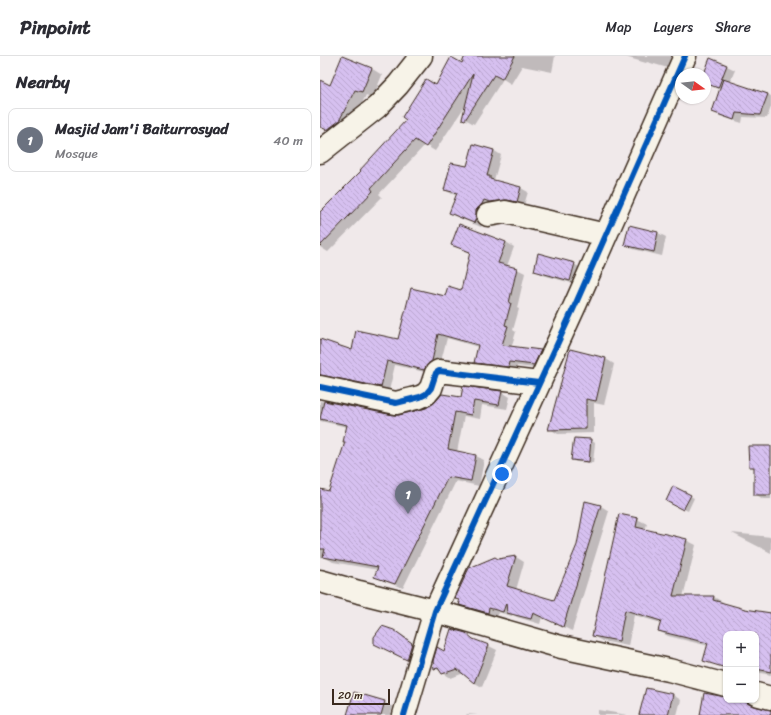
<!DOCTYPE html>
<html lang="en">
<head>
<meta charset="utf-8">
<style>
	:root { --surface:#fff; --page:#f2f2f3; --text:#2b2b33; --muted:#7c7c81; --line:#e1e1e2; --accent:#2563eb }
	body { margin:0; font-family:Sriracha,sans-serif; background:var(--page); color:var(--text) }
	.controls { position:absolute; right:12px; bottom:12px; display:grid; overflow:hidden; border-radius:8px; box-shadow:0 1px 3px #0004 }
	.controls button { width:36px; height:36px; display:grid; place-items:center; padding:0; border:0; border-bottom:1px solid var(--line); background:var(--surface); color:var(--text); font:20px sans-serif }
	.compass { position:absolute; left:355px; top:12px; width:36px; height:36px; border-radius:50%; background:var(--surface); box-shadow:0 1px 3px #0004; rotate:105deg }
	.scale { position:absolute; left:12px; bottom:10px; width:58px; box-sizing:border-box; padding-left:4px; border:2px solid #3b2a1e; border-top:0; font-size:11px; line-height:14px; white-space:nowrap; color:#3b2a1e; -webkit-text-stroke:3px #f7f3e8; paint-order:stroke }
	.you { position:absolute; left:182px; top:418px; width:14px; height:14px; margin:-10px; border:3px solid #fff; border-radius:50%; background:#1a73e8; box-shadow:0 0 0 6px #1a73e833 }
	.badge { display:grid; place-items:center; width:26px; height:26px; border-radius:50%; background:var(--accent); color:#fff; font-size:13px; font-weight:700 }
	.pin { position:absolute; translate:-50% -33px; filter:drop-shadow(0 1px 2px #0008) }
	.pin::after { content:''; position:absolute; top:21px; width:14px; height:12px; background:inherit; clip-path:polygon(0 0,100% 0,50% 100%) }
	.list { margin:0; padding:0; list-style:none }
	h2 { display:flex; justify-content:space-between; align-items:center; height:52px; margin:0; padding:0 16px; font-size:17px }
	h2 small { font-size:13px; font-weight:400; color:var(--muted) }
	.list li { display:grid; grid-template-columns:26px 1fr auto; gap:12px; align-items:center; box-sizing:border-box; height:64px; margin:0 8px 8px; padding:0 8px; border:1px solid var(--line); border-radius:8px }
	.list b { display:block; font-size:15px; white-space:nowrap }
	.list p { margin:0; font-size:13px; white-space:nowrap; color:var(--muted) }
	.list em { font-size:13px; font-style:normal; color:var(--muted) }
	.map { position:relative; flex:none; width:451px; height:659px; overflow:hidden }
	header { display:flex; align-items:center; gap:24px; box-sizing:border-box; height:56px; padding:0 20px; background:var(--surface); border-bottom:1px solid var(--line) }
	header strong { font-size:19px }
	nav { display:flex; gap:22px; margin-inline-start:auto; font-size:14px }
	main { display:flex }
	aside { flex:1; background:var(--surface) }
	.map>svg:first-child { display:block }
</style>
</head>
<body>
<header>
<strong>Pinpoint</strong>
<nav><a>Map</a><a>Layers</a><a>Share</a></nav>
</header>
<main>
<aside>
<h2>Nearby<small></small></h2>
<ul class="list">
<li><span class="badge" style="background:#6b7280">1</span><div><b>Masjid Jam'i Baiturrosyad</b><p>Mosque</p></div><em>40 m</em></li>
</ul>
</aside>
<div class="map">
<svg width="451" height="659" viewBox="0 0 451 659">
	<defs>
		<pattern id="building-back-hatch" width="6" height="6" patternUnits="userSpaceOnUse"><rect width="6" height="6" fill="#d6c0f0"/><path d="M-1 5l2 2M0 0l6 6M5-1l2 2" fill="none" stroke="#b9a5cd"/></pattern>
	</defs>
	<rect width="100%" height="100%" fill="#f0e9ea"/>
	<filter id="ink" filterUnits="userSpaceOnUse"><feTurbulence type="fractalNoise" baseFrequency=".025" numOctaves="2"/><feDisplacementMap in="SourceGraphic" scale="8" xChannelSelector="R" yChannelSelector="G"/><feConvolveMatrix kernelMatrix="1 2 1 2 8 2 1 2 1" color-interpolation-filters="sRGB"/></filter>
	<g filter="url(#ink)">
		<!-- shadow -->
		<path fill="#0003" d="M 146,0 L 235,0 L 232,16 L 202,10 L 191,28 L 183,23 L 154,68 L 143,62 L 147,47 L 115,95 L 105,89 L 59,138 L 62,141 L 8,196 L 0,191 L 0,154 L 2,156 L 42,114 L 88,64 L 116,30 L 143,8 Z
			M 305,0 L 362,0 L 355,14 L 327,6 L 326,7 L 309,2 Z
			M 391,3 L 407,10 L 415,14 L 410,26 L 447,38 L 451,40 L 451,51 L 447,62 L 423,61 L 422,67 L 400,60 L 393,56 L 400,34 L 385,26 L 385,18 Z
			M 51,12 L 62,19 L 53,42 L 46,39 L 30,71 L 19,80 L 0,70 L 0,25 L 11,30 Z
			M 173,94 L 181,99 L 174,124 L 177,126 L 201,132 L 208,136 L 204,149 L 163,167 L 161,171 L 137,161 L 130,157 L 137,139 L 132,138 L 125,134 L 147,112 Z
			M 309,170 L 338,177 L 346,181 L 342,200 L 313,193 L 305,188 Z
			M 186,186 L 194,191 L 187,210 L 197,213 L 205,217 L 197,252 L 199,253 L 193,274 L 196,276 L 191,292 L 220,295 L 228,300 L 222,313 L 197,310 L 196,315 L 164,311 L 155,306 L 158,291 L 127,282 L 120,309 L 113,318 L 75,309 L 69,335 L 0,327 L 0,284 L 32,296 L 79,284 L 126,241 L 142,235 L 151,197 L 141,193 L 133,189 Z
			M 254,208 L 262,213 L 258,229 L 223,219 L 215,214 Z
			M 286,303 L 294,308 L 284,349 L 274,347 L 274,377 L 238,378 L 230,373 Z
			M 144,332 L 182,336 L 190,341 L 187,353 L 162,349 L 160,363 L 144,360 L 137,396 L 156,400 L 164,404 L 159,430 L 136,425 L 83,532 L 64,525 L 56,520 L 58,514 L 13,506 L 6,502 L 0,501 L 0,434 L 10,437 L 26,386 L 27,371 L 0,365 L 0,345 L 74,360 L 79,360 L 142,343 Z
			M 254,383 L 271,384 L 275,387 L 273,407 L 256,406 L 252,404 Z
			M 451,391 L 451,443 L 443,443 L 435,438 L 435,413 L 430,410 Z
			M 370,440 L 374,442 L 368,455 L 351,447 Z
			M 281,450 L 289,455 L 252,575 L 222,561 L 220,568 L 197,561 L 192,558 L 192,560 L 178,556 L 177,561 L 149,553 L 140,548 L 178,504 L 196,501 L 204,506 L 196,534 L 235,545 Z
			M 317,463 L 327,468 L 325,474 L 366,484 L 376,489 L 363,541 L 394,541 L 403,546 L 402,548 L 425,554 L 451,558 L 451,619 L 436,616 L 436,578 L 406,578 L 406,610 L 389,590 L 348,580 L 339,575 L 341,567 L 314,559 L 308,590 L 282,585 L 273,580 Z
			M 412,477 L 451,481 L 451,477 L 451,497 Z
			M 74,574 L 82,579 L 100,592 L 95,607 L 63,592 Z
			M 146,578 L 157,585 L 169,590 L 177,594 L 162,631 L 155,627 L 144,617 L 131,622 L 115,612 L 124,596 Z
			M 327,633 L 353,639 L 361,644 L 357,659 L 320,659 Z
			M 64,646 L 73,651 L 71,657 L 75,659 L 28,659 Z
			M 278,654 L 308,659 L 278,659 Z
			M 147,658 L 158,659 L 146,659 Z"/>
		<!-- building -->
		<path fill="url(#building-back-hatch)" stroke="#3b2a1e" d="M 22,0 L 52,12 L 42,36 L 35,34 L 19,65 L 7,74 L 0,71 L 0,24 L 10,29 Z
			M 145,0 L 195,0 L 182,23 L 174,19 L 145,64 L 142,63 L 153,18 L 106,91 L 95,84 L 51,132 L 53,135 L 0,190 L 0,156 L 41,115 L 40,114 L 86,64 L 82,61 L 106,23 L 116,29 L 131,1 L 142,7 Z
			M 390,2 L 407,9 L 398,32 L 385,27 L 385,15 Z
			M 403,23 L 448,38 L 440,59 L 416,57 L 414,64 L 392,56 Z
			M 153,88 L 174,94 L 167,120 L 170,120 L 170,123 L 201,131 L 197,146 L 187,144 L 170,146 L 164,144 L 162,148 L 156,154 L 156,162 L 154,167 L 129,157 L 137,137 L 124,134 L 131,107 L 147,110 Z
			M 139,168 L 186,186 L 178,207 L 197,212 L 189,247 L 191,247 L 185,269 L 188,270 L 182,289 L 221,294 L 214,309 L 189,306 L 188,311 L 154,307 L 158,289 L 118,278 L 112,305 L 109,307 L 104,314 L 67,305 L 61,331 L 0,319 L 0,283 L 32,294 L 36,274 L 78,283 L 91,232 L 125,240 L 128,230 L 141,234 L 150,196 L 131,189 Z
			M 309,169 L 338,176 L 334,196 L 304,189 Z
			M 218,197 L 255,207 L 250,225 L 214,215 Z
			M 250,293 L 286,302 L 276,345 L 266,343 L 266,373 L 228,374 Z
			M 143,330 L 182,335 L 179,349 L 154,345 L 151,359 L 135,356 L 128,393 L 156,399 L 151,425 L 128,421 L 75,528 L 54,521 L 58,511 L 3,501 L 5,493 L 0,493 L 0,433 L 9,435 L 25,386 L 23,386 L 27,369 L 0,363 L 4,345 L 73,359 L 79,359 L 106,352 L 115,346 L 122,338 L 141,341 Z
			M 254,382 L 271,383 L 269,406 L 251,404 Z
			M 428,390 L 451,390 L 451,439 L 434,439 L 434,411 L 429,411 Z
			M 353,430 L 371,439 L 363,454 L 346,445 Z
			M 265,445 L 281,449 L 243,571 L 213,557 L 211,563 L 187,557 L 186,547 L 183,556 L 169,552 L 168,557 L 139,549 L 140,546 L 138,546 L 139,544 L 135,543 L 136,540 L 149,512 L 175,501 L 178,503 L 196,500 L 187,530 L 234,544 L 257,489 Z
			M 299,458 L 318,462 L 316,471 L 367,483 L 353,540 L 394,540 L 393,544 L 425,553 L 451,557 L 451,616 L 436,613 L 436,578 L 406,578 L 406,612 L 383,605 L 388,587 L 338,575 L 341,565 L 305,554 L 299,585 L 272,580 Z
			M 62,570 L 74,574 L 92,587 L 87,604 L 54,588 L 54,581 Z
			M 131,573 L 146,577 L 153,583 L 169,589 L 154,627 L 137,613 L 122,618 L 118,612 L 114,613 L 113,605 L 117,591 L 124,595 Z
			M 326,632 L 353,638 L 348,659 L 319,659 Z
			M 34,636 L 65,645 L 61,659 L 27,659 Z
			M 384,637 L 406,641 L 406,644 L 420,644 L 426,645 L 427,647 L 433,650 L 451,654 L 451,659 L 380,659 Z"/>
		<g fill="none" stroke-linecap="round" stroke-linejoin="round">
			<!-- street casing -->
			<g stroke="#3b2a1e" stroke-width="25">
				<path id="street" d="M 168,159 L 185,156 L 286,179
					M 0,331 L 76,347 L 100,341 L 106,338 L 111,332 L 116,317 L 119,315 L 219,327
					M 0,525 L 39,536 L 115,555 L 241,591 L 349,614 L 406,629
					M 436,638 L 451,642
					M 84,659 L 115,555 L 256,247 L 365,0"/>
			</g>
			<!-- secondary casing -->
			<g stroke="#3b2a1e" stroke-width="25">
				<path id="secondary" d="M 0,96 L 57,51 L 78,29 L 101,0"/>
			</g>
			<!-- street -->
			<use href="#street" stroke="#f7f3e8" stroke-width="22"/>
			<!-- secondary -->
			<use href="#secondary" stroke="#f7f3e8" stroke-width="22"/>
			<!-- cycleway casing -->
			<g stroke="#f7f3e8" stroke-width="8">
				<path id="cycleway" d="M 0,331 L 76,347 L 100,341 L 106,338 L 111,332 L 116,317 L 119,315 L 219,327
					M 84,659 L 115,555 L 256,247 L 365,0"/>
			</g>
			<!-- cycleway -->
			<use href="#cycleway" stroke="#0057b8" stroke-width="6"/>
		</g>
	</g>
</svg>
<div class="controls">
<button>+</button>
<button>−</button>
</div>
<svg class="compass" viewBox="-18 -18 36 36"><path d="M0-13l5 13h-10z" fill="#e53935"/><path d="M0 13l5-13h-10z" fill="#7c7c81"/></svg>
<div class="scale">20 m</div>
<div class="you"></div>
<div class="pin badge" style="left:88px;top:458px;background:#6b7280">1</div>
</div>
</main>
</body>
</html>
